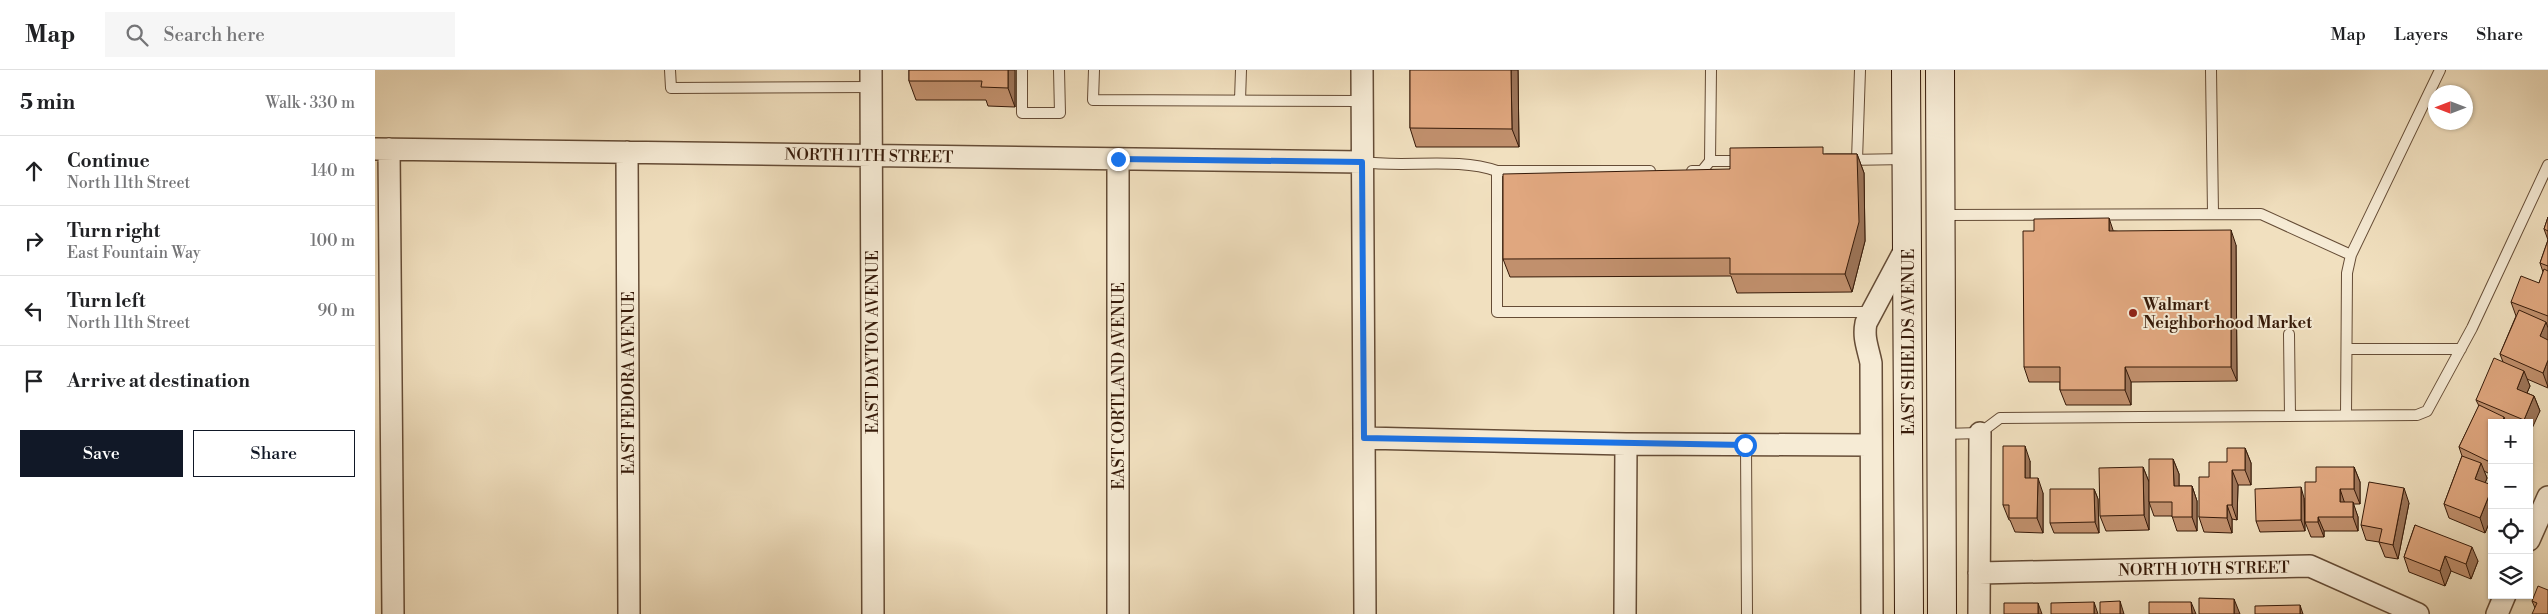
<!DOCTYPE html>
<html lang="en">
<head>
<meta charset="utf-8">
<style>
	:root { --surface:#fff; --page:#f6f6f6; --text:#202124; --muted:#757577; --line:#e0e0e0; --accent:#111827 }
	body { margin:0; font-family:"Libre Bodoni",serif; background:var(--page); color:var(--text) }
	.controls { position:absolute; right:15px; bottom:15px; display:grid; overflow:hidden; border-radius:0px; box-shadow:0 1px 4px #0004 }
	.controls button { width:45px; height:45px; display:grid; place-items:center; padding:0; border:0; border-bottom:1px solid var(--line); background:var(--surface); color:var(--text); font:25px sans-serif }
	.compass { position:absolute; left:2053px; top:15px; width:45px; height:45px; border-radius:50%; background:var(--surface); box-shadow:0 1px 4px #0004; rotate:270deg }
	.stop { position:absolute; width:15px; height:15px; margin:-11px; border:4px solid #1a73e8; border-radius:50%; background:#fff }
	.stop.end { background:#1a73e8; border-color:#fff; box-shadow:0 1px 5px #0008 }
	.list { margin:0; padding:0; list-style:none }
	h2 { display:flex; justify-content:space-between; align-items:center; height:65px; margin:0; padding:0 20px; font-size:21px }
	h2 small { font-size:16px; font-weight:400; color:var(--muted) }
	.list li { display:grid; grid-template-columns:32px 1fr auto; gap:15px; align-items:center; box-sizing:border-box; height:70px; padding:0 20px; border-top:1px solid var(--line) }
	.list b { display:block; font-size:19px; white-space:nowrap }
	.list p { margin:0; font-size:16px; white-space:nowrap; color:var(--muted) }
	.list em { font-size:16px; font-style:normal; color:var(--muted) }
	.actions { display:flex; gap:10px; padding:15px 20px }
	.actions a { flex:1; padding:11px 0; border:1px solid var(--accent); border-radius:0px; text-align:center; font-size:18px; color:var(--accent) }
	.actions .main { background:var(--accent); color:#fff }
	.icon { flex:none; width:28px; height:28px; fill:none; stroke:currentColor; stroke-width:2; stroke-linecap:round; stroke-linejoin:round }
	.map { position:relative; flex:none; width:2173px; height:544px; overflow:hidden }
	header { display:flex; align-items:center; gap:30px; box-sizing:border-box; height:70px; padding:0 25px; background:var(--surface); border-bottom:1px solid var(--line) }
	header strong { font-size:24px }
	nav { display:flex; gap:28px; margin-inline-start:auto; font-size:18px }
	.search { width:350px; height:45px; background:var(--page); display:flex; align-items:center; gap:12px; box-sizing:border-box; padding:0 18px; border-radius:0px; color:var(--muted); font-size:19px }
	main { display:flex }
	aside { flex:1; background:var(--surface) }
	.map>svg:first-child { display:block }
</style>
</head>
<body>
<header>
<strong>Map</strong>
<div class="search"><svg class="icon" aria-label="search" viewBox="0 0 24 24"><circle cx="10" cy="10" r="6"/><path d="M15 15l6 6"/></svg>Search here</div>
<nav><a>Map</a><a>Layers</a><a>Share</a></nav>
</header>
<main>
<aside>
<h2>5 min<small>Walk · 330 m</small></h2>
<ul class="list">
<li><svg class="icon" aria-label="ahead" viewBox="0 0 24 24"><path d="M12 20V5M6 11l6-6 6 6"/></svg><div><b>Continue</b><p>North 11th Street</p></div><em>140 m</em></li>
<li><svg class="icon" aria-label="right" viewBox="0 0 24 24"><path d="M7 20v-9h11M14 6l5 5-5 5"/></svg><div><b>Turn right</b><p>East Fountain Way</p></div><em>100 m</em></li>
<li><svg class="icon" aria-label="left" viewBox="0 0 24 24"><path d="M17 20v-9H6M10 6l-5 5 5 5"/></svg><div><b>Turn left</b><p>North 11th Street</p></div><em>90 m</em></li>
<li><svg class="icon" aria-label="arrive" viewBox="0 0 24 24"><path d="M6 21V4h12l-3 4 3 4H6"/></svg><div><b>Arrive at destination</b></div></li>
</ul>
<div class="actions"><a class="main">Save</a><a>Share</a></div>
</aside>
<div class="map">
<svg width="2173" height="544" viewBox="0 0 2173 544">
	<rect width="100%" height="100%" fill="#f1e0bf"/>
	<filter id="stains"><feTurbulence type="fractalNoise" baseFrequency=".004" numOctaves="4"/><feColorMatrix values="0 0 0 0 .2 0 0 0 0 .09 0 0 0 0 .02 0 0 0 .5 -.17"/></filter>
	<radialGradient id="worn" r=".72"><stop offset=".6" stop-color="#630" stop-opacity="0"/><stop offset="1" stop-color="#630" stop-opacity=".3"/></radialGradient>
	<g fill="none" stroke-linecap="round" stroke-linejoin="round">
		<!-- service casing -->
		<g stroke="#654c36" stroke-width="12">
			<path id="service" d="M 295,0 L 296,18 L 496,17
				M 647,0 L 647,43 L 685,43 L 684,0
				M 719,0 L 718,30 L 987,31
				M 1836,0 L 1838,143
				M 865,30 L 866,0
				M 1471,90 L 1532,89
				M 1482,90 L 1485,0
				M 1335,91 L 1367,91
				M 987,92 C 1031,98 1082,87 1122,101 L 1275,101
				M 1122,101 L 1122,242 L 1497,242
				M 1317,101 L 1327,101 L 1335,91 L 1336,0
				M 1567,145 L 1886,144 L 1976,185
				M 1914,264 L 1915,346
				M 1972,279 L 2086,279
				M 1971,345 L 1972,203 L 1976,185 L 2065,0
				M 1568,364 L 1605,363 L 1625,348 L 2042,345 L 2052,341 L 2097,258 L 2173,95
				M 1371,375 L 1372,544"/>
		</g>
		<!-- minor casing -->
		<g stroke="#654c36" stroke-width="24">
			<path id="minor" d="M 496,0 L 498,544
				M 987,0 L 990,544
				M 0,79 L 987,92
				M 14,79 L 18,544
				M 252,82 L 254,544
				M 743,89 L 743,544
				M 989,368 L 1251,374 L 1496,375
				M 2154,470 L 2173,427
				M 1604,503 L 1935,496 L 2043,544
				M 1250,544 L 1251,374
				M 1497,544 L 1496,293 C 1493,278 1488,268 1491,253 L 1532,176
				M 1604,544 L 1605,363
				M 2122,544 L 2130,525"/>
		</g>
		<!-- secondary casing -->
		<g stroke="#361a09" stroke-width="30">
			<path id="secondary" d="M 1531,0 L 1534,544
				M 1565,0 L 1567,544"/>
		</g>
		<!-- service -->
		<use href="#service" stroke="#f6ebd5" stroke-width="10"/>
		<!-- minor -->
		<use href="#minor" stroke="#f6ebd5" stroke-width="21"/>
		<!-- secondary -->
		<use href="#secondary" stroke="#f6ebd5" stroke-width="28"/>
	</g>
	<!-- wall -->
	<path fill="#c1906d" stroke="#361a09" d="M 534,0 L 640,0 L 640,37 L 613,36 L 611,30 L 541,30 L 534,11 Z
		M 1035,0 L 1143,0 L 1144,77 L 1041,77 L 1035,58 Z
		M 1451,84 L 1482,84 L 1489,103 L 1490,171 L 1477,222 L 1362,223 L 1356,206 L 1135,207 L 1128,189 L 1355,99 Z
		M 2173,147 L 2173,318 L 2152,309 L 2155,316 L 2152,323 L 2159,326 L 2165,341 L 2154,353 L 2117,353 L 2117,405 L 2109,401 L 2112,408 L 2110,413 L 2117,415 L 2117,446 L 2110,463 L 2074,448 L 2069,434 L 2087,386 L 2084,377 L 2104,336 L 2101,330 L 2128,292 L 2125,284 L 2141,246 L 2136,232 L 2164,213 L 2168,202 L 2165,193 L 2173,170 L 2169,159 Z
		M 1739,161 L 1861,175 L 1862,311 L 1756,312 L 1756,335 L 1691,335 L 1685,320 L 1685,312 L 1654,312 L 1649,297 Z
		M 1870,378 L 1876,393 L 1876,415 L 1863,415 L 1862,450 L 1857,449 L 1857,463 L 1829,462 L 1824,447 L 1834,407 L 1852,392 Z
		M 1798,389 L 1804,404 L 1804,416 L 1817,416 L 1822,431 L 1822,461 L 1802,461 L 1797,446 L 1779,446 L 1774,432 L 1774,460 L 1731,461 L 1725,446 L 1768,397 L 1774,412 Z
		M 1655,391 L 1655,408 L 1668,423 L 1668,463 L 1640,462 L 1635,450 L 1634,450 L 1628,435 Z
		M 1979,397 L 1985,412 L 1985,434 L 1978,434 L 1983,447 L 1983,461 L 1949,461 L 1949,467 L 1936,467 L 1930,452 L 1941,412 Z
		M 1719,419 L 1723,429 L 1724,463 L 1679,463 L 1675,453 Z
		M 1929,428 L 1930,461 L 1885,462 L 1881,451 Z
		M 2034,433 L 2023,489 L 2010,487 L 2004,472 L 1991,470 L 1986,455 Z
		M 2040,455 L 2103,491 L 2096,509 L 2076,501 L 2070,516 L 2034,502 L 2029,487 Z
		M 2173,520 L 2160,538 L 2157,531 Z"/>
	<!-- shaded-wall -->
	<path fill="#9d7559" stroke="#361a09" d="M 633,0 L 640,0 L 640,37 L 633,18 Z
		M 1136,0 L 1143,0 L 1144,77 L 1137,59 Z
		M 1482,84 L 1489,103 L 1490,171 L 1477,222 L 1470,204 Z
		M 1734,148 L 1739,163 L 1734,161 Z
		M 1856,160 L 1861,175 L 1862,311 L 1856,297 Z
		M 2171,252 L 2173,258 L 2173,275 L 2165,266 Z
		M 2173,290 L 2173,317 L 2168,303 Z
		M 1750,297 L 1756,312 L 1756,335 L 1750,320 Z
		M 2149,301 L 2155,316 L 2147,334 L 2142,319 Z
		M 2159,326 L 2165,341 L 2154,365 L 2154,353 L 2150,353 L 2149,350 Z
		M 2129,347 L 2131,353 L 2127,353 Z
		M 1650,376 L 1655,391 L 1655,423 L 1650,408 Z
		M 1870,378 L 1876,393 L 1876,415 L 1870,400 Z
		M 1798,389 L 1804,404 L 1804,431 L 1799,416 Z
		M 2106,393 L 2112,408 L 2106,424 L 2100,409 Z
		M 1768,397 L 1774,412 L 1774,460 L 1769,445 Z
		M 1979,397 L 1985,412 L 1985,434 L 1979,419 Z
		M 1857,400 L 1863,415 L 1862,450 L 1857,435 Z
		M 1663,408 L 1668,423 L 1668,463 L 1662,448 Z
		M 1817,416 L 1822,431 L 1822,461 L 1817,447 Z
		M 1926,417 L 1929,428 L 1930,461 L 1926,450 Z
		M 2029,418 L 2034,433 L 2023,489 L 2018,475 Z
		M 2117,418 L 2117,446 L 2110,463 L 2105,448 Z
		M 1719,419 L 1723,429 L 1724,463 L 1720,452 Z
		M 1965,419 L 1970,434 L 1970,447 L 1965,432 Z
		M 1978,432 L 1983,447 L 1983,461 L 1978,447 Z
		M 1852,435 L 1857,449 L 1857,463 L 1852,448 Z
		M 1943,447 L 1949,461 L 1949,467 L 1943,452 Z
		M 2097,477 L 2103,491 L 2096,509 L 2091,494 Z
		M 2070,486 L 2076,501 L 2070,516 L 2065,501 Z
		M 1859,529 L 1865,544 L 1859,544 Z
		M 1745,531 L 1749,544 L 1745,544 Z
		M 1719,532 L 1723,544 L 1719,544 Z
		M 1816,532 L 1821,544 L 1817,544 Z
		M 1663,533 L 1667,544 L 1663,544 Z
		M 1925,535 L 1928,544 L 1925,544 Z"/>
	<!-- building -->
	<path fill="#e0a77f" stroke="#361a09" d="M 534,0 L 633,0 L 633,18 L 606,17 L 607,11 L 534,11 Z
		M 1035,0 L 1136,0 L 1137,59 L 1035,58 Z
		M 1448,77 L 1448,84 L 1482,84 L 1484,152 L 1470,204 L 1355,204 L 1355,188 L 1128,189 L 1128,104 L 1355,99 L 1355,78 Z
		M 2173,147 L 2173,161 L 2169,159 Z
		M 1734,148 L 1734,161 L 1856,160 L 1856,297 L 1750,297 L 1750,320 L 1685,320 L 1685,297 L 1649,297 L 1648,161 L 1659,161 L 1659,149 Z
		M 2173,170 L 2173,196 L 2165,193 Z
		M 2169,199 L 2173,201 L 2173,246 L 2136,232 L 2146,206 L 2164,213 Z
		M 2144,240 L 2171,252 L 2165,266 L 2173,270 L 2173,290 L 2168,303 L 2125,284 Z
		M 2119,288 L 2149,301 L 2142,319 L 2159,326 L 2149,350 L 2101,330 Z
		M 2104,335 L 2129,347 L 2127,353 L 2117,353 L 2117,393 L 2084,377 Z
		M 1628,376 L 1650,376 L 1650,408 L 1663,408 L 1662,448 L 1634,448 L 1634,435 L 1628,435 Z
		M 1852,378 L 1870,378 L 1870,400 L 1857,400 L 1857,435 L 1852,435 L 1852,448 L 1824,447 L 1824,407 L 1834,407 L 1834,392 L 1852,392 Z
		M 2087,386 L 2106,393 L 2100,409 L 2117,415 L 2117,418 L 2105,448 L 2069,434 Z
		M 1774,389 L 1798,389 L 1799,416 L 1817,416 L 1817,447 L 1797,447 L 1797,432 L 1774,432 Z
		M 1768,397 L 1769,445 L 1725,446 L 1724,398 Z
		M 1941,397 L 1979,397 L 1979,419 L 1965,419 L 1965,432 L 1978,432 L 1978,447 L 1943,447 L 1943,452 L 1930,452 L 1930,412 L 1941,412 Z
		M 1994,412 L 2029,418 L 2018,475 L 2004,472 L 2007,459 L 1986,455 Z
		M 1926,417 L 1926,450 L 1881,451 L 1880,419 Z
		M 1675,419 L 1719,419 L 1720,452 L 1675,453 Z
		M 2040,455 L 2097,477 L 2091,494 L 2070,486 L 2065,501 L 2029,487 Z
		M 2163,516 L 2173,520 L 2173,544 L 2157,544 L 2162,533 L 2157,531 Z
		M 1824,528 L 1859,529 L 1859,544 L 1824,544 Z
		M 1745,531 L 1745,544 L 1725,544 L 1725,532 Z
		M 1719,532 L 1719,544 L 1676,544 L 1676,533 Z
		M 1774,532 L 1816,532 L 1817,544 L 1774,544 Z
		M 1629,533 L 1663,533 L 1663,544 L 1629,544 Z
		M 1925,535 L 1925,544 L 1880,544 L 1880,536 Z"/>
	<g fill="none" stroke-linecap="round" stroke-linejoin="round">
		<!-- route -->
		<path stroke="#1a73e8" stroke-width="6" d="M 743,89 L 987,92 L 989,368 L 1370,375"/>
	</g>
	<!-- markers -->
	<circle fill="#8f2418" stroke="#f6ebd5" stroke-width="2" cx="1758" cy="243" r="5"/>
	<g text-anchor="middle" stroke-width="4" stroke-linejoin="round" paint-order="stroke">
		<!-- street labels -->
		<g font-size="16" fill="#361a09" stroke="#f6ebd5">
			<text transform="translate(494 85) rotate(1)" y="6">NORTH 11TH STREET</text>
			<text transform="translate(497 272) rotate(-90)" y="6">EAST DAYTON AVENUE</text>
			<text transform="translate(1533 272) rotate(-90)" y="6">EAST SHIELDS AVENUE</text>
			<text transform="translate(253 313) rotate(-90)" y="6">EAST FEDORA AVENUE</text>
			<text transform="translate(743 316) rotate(-90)" y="6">EAST CORTLAND AVENUE</text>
			<text transform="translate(1829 498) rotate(-1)" y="6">NORTH 10TH STREET</text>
		</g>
		<!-- poi labels -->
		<g font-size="16" font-weight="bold" fill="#361a09" stroke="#f6ebd5" text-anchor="start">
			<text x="1768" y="240">Walmart<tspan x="1768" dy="18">Neighborhood Market</tspan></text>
		</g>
	</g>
	<rect width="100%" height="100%" filter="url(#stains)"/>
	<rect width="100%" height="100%" fill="url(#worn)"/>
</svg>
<div class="controls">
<button>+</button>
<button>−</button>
<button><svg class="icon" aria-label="locate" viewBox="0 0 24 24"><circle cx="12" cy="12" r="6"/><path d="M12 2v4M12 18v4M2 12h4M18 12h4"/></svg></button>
<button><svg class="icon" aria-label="layers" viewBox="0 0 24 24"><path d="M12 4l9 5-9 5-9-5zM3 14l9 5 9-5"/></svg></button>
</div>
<svg class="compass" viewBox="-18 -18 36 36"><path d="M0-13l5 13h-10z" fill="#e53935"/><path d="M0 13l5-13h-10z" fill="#757577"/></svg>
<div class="stop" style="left:1370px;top:375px"></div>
<div class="stop end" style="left:743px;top:89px"></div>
</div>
</main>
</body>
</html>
